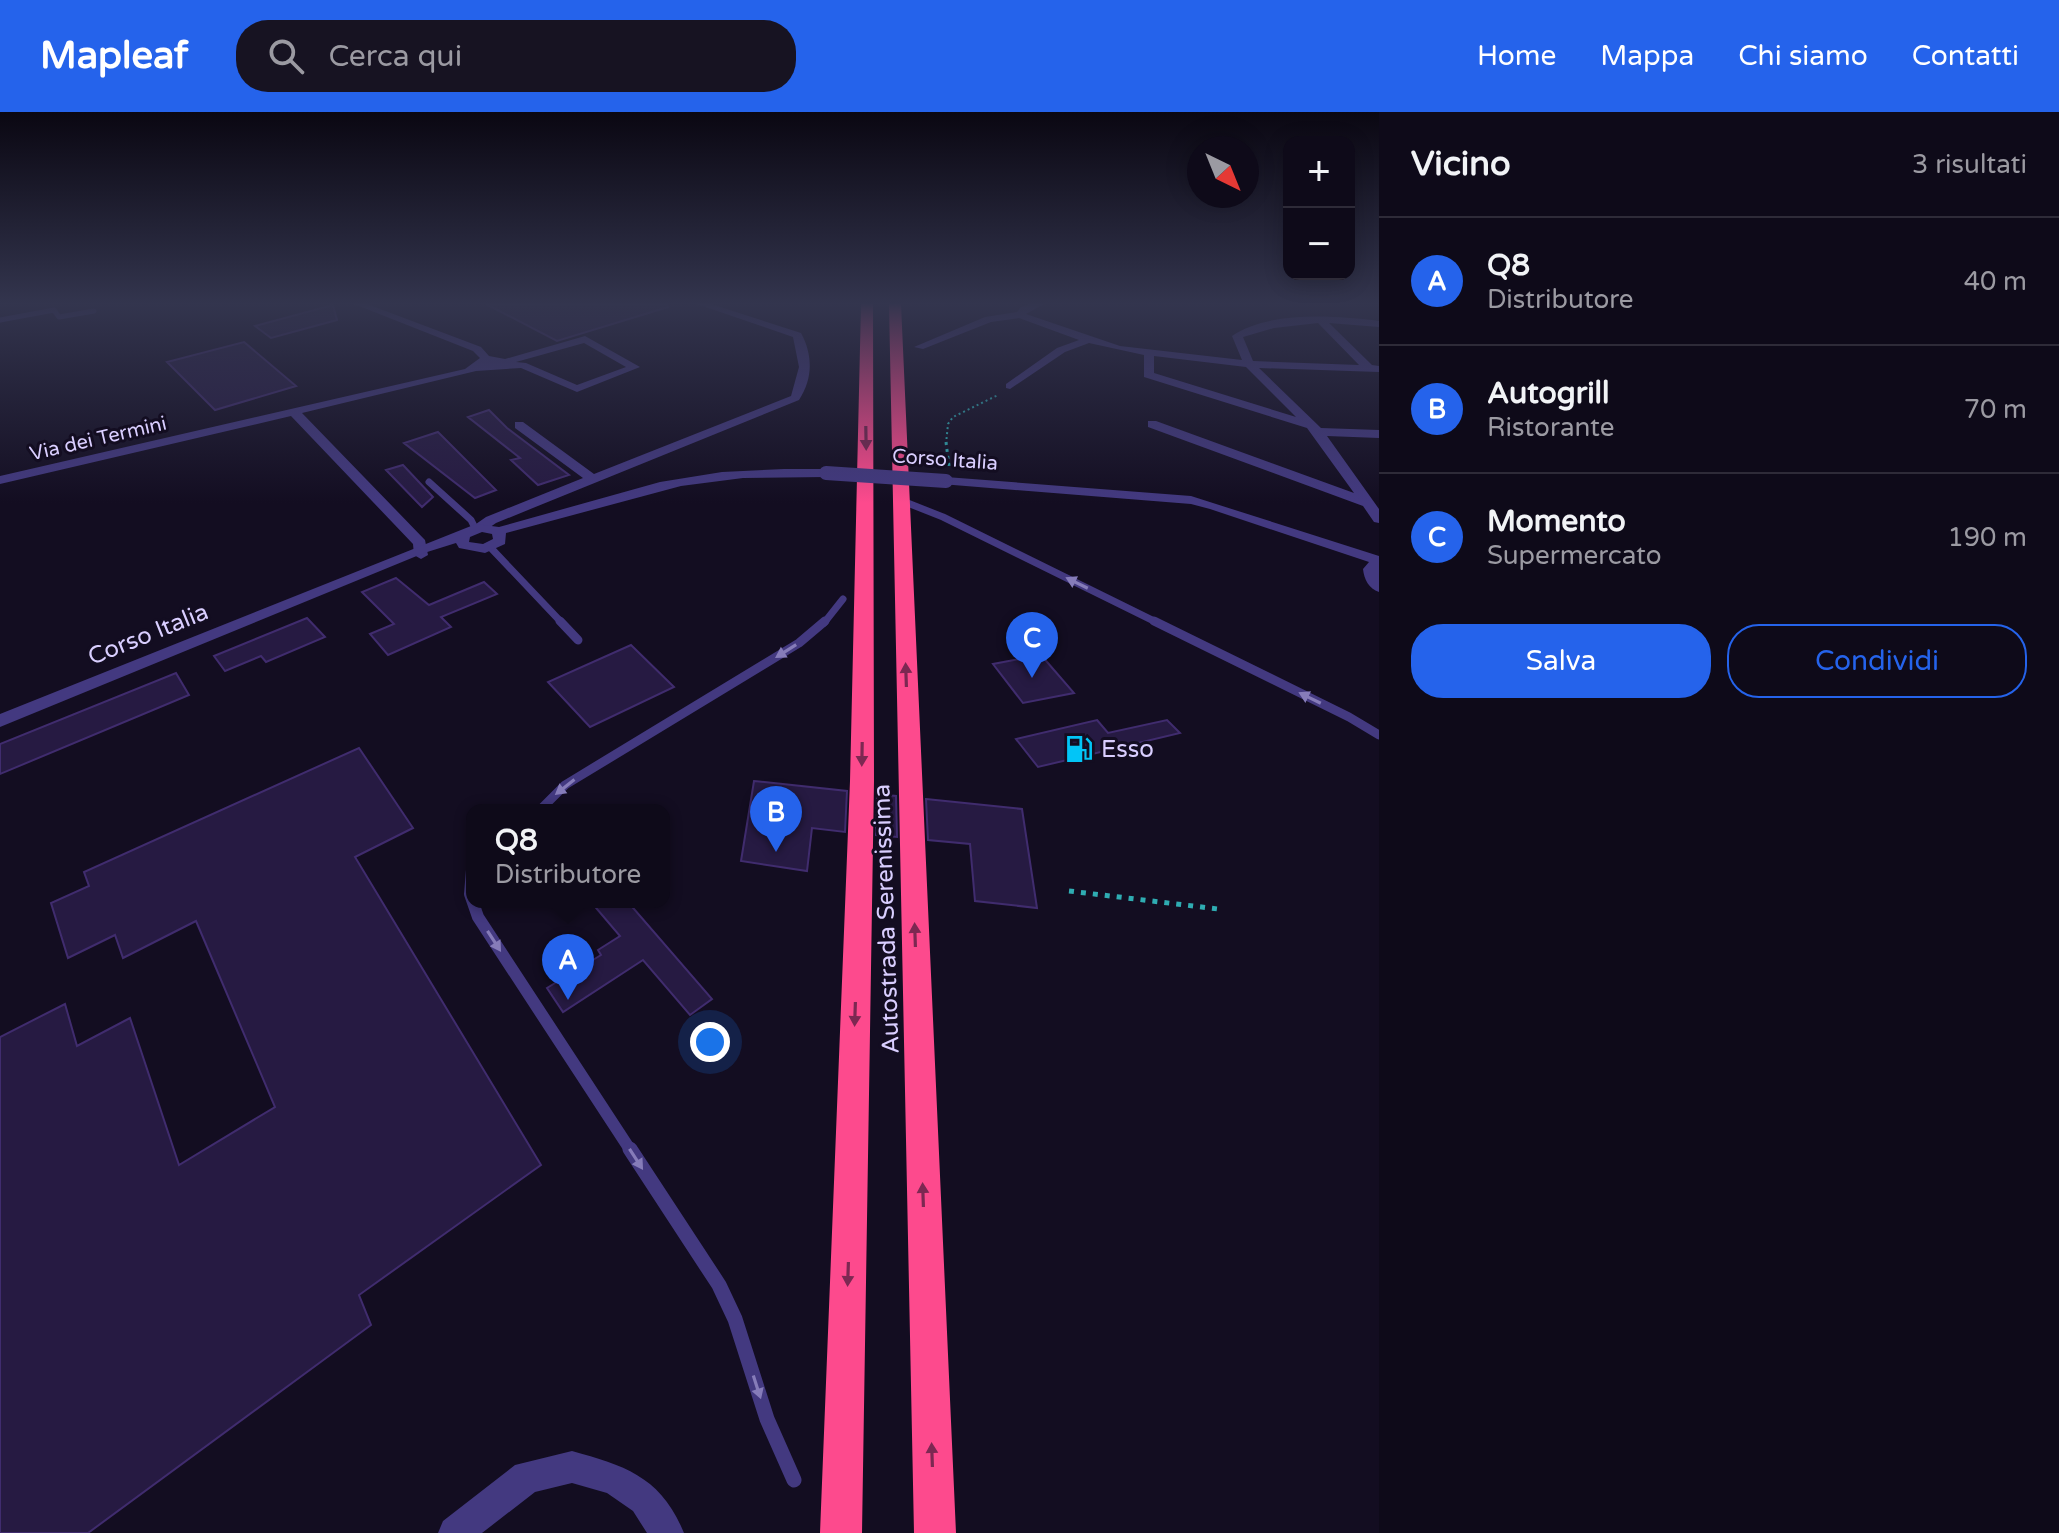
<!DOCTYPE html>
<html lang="it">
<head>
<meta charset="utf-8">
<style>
	:root { --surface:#0e0a19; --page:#171322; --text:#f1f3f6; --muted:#9b9aa2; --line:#2e2b38; --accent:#2563eb }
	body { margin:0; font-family:"Varela Round",sans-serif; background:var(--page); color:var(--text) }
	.controls { position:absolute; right:24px; top:24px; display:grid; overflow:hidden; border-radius:16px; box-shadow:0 4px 20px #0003 }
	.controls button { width:72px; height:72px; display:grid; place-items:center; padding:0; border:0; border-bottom:2px solid var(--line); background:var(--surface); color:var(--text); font:40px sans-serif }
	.compass { position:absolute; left:1187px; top:24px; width:72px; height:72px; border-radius:50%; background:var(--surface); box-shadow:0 4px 20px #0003; rotate:137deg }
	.you { position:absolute; left:710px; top:930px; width:28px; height:28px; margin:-20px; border:6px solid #fff; border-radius:50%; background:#1a73e8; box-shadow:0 0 0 12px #1a73e833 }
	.badge { display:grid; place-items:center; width:52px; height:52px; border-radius:50%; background:var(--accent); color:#fff; font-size:26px; font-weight:700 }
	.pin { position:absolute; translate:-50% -66px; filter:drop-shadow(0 2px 4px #0008) }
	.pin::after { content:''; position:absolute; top:42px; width:28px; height:24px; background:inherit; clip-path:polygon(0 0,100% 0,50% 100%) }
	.popup { position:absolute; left:466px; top:692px; width:204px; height:104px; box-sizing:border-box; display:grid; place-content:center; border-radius:16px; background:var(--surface); filter:drop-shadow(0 2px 6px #0005); font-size:26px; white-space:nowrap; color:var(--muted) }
	.popup b { font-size:30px; color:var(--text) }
	.popup::after { content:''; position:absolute; left:50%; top:100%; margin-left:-16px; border:16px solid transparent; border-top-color:var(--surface) }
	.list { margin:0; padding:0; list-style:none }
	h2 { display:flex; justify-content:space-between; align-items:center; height:104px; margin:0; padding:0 32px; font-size:34px }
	h2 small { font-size:26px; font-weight:400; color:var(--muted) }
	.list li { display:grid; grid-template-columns:52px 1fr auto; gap:24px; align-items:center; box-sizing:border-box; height:128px; padding:0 32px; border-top:2px solid var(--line) }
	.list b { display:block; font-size:30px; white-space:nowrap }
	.list p { margin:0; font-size:26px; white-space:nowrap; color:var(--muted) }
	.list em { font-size:26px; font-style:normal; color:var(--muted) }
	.actions { display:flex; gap:16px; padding:24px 32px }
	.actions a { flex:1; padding:18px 0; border:2px solid var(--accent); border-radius:32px; text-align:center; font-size:28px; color:var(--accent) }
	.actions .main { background:var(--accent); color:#fff }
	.icon { flex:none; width:44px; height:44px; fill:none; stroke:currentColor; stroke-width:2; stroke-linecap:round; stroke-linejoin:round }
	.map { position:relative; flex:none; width:1379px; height:1421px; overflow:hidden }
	header { display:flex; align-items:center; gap:48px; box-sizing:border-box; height:112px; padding:0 40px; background:var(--accent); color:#fff }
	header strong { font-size:38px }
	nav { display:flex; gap:44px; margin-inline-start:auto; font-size:28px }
	.search { width:560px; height:72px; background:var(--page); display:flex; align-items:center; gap:20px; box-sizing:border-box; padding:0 28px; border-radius:32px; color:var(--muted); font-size:30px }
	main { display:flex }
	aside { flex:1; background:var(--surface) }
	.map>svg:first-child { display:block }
</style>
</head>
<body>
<header>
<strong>Mapleaf</strong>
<div class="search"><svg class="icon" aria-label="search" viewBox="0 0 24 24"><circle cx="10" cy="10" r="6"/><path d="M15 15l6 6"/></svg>Cerca qui</div>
<nav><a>Home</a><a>Mappa</a><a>Chi siamo</a><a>Contatti</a></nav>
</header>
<main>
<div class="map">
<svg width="1379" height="1421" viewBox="0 0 1379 1421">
	<rect width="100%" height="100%" fill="#130d21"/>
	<!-- building -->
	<path fill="#261a42" stroke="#402c6e" stroke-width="2" d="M 486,192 L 667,192 L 668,195 L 557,229 Z
		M 333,193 L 337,208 L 271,226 L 255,214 Z
		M 244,230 L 296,274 L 215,298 L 167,250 Z
		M 489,298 L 507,316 L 569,363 L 538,373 L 511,348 L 520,346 L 468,305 Z
		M 438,320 L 496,378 L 475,386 L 404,331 Z
		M 403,353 L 433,385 L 422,395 L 386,358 Z
		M 396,466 L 429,493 L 484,470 L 497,482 L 441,505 L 451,515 L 388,543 L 370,522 L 394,512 L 362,480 Z
		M 307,506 L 325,525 L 266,550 L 261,544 L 225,559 L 214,544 Z
		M 631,533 L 674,575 L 590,615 L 548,570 Z
		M 1041,543 L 1074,581 L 1023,591 L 993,552 Z
		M 176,561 L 189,583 L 0,662 L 0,632 Z
		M 1097,608 L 1108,621 L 1167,608 L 1180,621 L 1038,655 L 1016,627 Z
		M 359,636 L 413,716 L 355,745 L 541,1053 L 359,1183 L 371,1213 L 88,1421 L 0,1421 L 0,925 L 65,892 L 77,934 L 130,906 L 179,1053 L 275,995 L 196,809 L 123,846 L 115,823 L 68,846 L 51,791 L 89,774 L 84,760 Z
		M 754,669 L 847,679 L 845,720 L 812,716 L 807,759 L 741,749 Z
		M 877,682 L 896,684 L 897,725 L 876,723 Z
		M 926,687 L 1022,697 L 1037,796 L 975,789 L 970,732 L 928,728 Z
		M 591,790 L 628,790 L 712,887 L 690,903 L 643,848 L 563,900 L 547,876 L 601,843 L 598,838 L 620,824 Z"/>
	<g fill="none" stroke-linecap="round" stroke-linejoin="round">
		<!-- path-far2 -->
		<path stroke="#2facb2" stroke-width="2" stroke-dasharray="2 3" stroke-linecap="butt" d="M 946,332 L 948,312 L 953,305 L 998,283"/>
		<!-- path-far1 -->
		<path stroke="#2facb2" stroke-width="3" stroke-dasharray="3 4" stroke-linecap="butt" d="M 946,330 L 949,354"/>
		<!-- path -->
		<path stroke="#2facb2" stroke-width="5" stroke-dasharray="5 7" stroke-linecap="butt" d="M 1069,779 L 1218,797"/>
		<!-- service-far4 -->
		<path stroke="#433980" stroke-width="5" d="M 0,208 L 54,198 L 59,205 L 94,199"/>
		<!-- service-far3 -->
		<path stroke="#433980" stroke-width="7" d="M 429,370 L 471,408 L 475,416
			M 900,388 L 943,405 L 1158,511
			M 490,435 L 562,511
			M 824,511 L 843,487"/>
		<!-- service-far2 -->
		<path stroke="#433980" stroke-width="9" d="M 560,509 L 578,528
			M 1154,509 L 1349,605 L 1379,623
			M 540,698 L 565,673 L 799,531 L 825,509"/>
		<!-- service-far1 -->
		<path stroke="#433980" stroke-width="12" d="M 472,758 L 470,782 L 478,805 L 631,1039"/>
		<!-- service -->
		<path stroke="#433980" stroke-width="15" d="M 630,1037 L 719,1173 L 735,1207 L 767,1307 L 794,1368"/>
		<!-- minor -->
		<path fill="#433980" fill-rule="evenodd" d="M 354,192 L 367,192 L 481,235 L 489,244 L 505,247 L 585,224 L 640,255 L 577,280 L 521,256 L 476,259 L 302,301 L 425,428 L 428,443 L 421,447 L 414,443 L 413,432 L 291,304 L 0,372 L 0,364 L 465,257 L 480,246 L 473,239 ZM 584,231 L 626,255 L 577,273 L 526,251 L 516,250 Z
			M 697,192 L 711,192 L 801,221 C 813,243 813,267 799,288 L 496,411 L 486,418 L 476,418 L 476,412 L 486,405 L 583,366 L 515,316 L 515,310 L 523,310 L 594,362 L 791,284 L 799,255 L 793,225 Z
			M 1030,192 L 1044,192 L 1026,202 L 1120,234 L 1242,248 L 1232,224 C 1270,198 1336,204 1379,209 L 1379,215 L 1329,211 L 1372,253 L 1379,254 L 1379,260 L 1259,256 L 1321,316 L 1379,318 L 1379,326 L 1327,324 L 1379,397 L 1379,411 L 1374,410 L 1363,394 L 1148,315 L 1148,309 L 1156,309 L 1354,381 L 1307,316 L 1144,265 L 1144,243 L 1089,231 L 1065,240 L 1010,277 L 1006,276 L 1006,272 L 1057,236 L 1079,228 L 1019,206 L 991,210 L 923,237 L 914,235 L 985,205 L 1017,200 L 1021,195 ZM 1318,211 L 1359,253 L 1253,249 L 1243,225 L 1274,216 ZM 1154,244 L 1246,255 L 1296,305 L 1154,261 Z
			M 572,1339 C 626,1354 661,1365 684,1421 L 647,1421 L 633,1399 L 607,1381 L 572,1371 L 535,1380 L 482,1421 L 438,1421 L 443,1409 L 515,1353 Z"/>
		<!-- tertiary -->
		<path fill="#433980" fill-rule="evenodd" d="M 784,357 L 826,357 L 833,361 L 826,365 L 743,366 L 681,374 L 506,421 L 505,432 L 485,441 L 459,436 L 456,431 L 424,441 L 0,615 L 0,602 L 476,412 L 499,415 L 660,370 L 722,360 ZM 482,420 L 492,422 L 493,427 L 483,432 L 469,430 L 470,425 Z
			M 946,365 L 1191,384 L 1379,444 L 1379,480 C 1369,477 1364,467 1363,457 L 1369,450 L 1210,397 L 1191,392 L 941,372 L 941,366 Z"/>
		<!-- motorway -->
		<path fill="#fd4a8d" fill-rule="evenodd" d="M 861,192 L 873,192 L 874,669 L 862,1421 L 820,1421 L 850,669 Z
			M 889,192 L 901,192 L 956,1421 L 914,1421 Z"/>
		<!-- tertiary-bridge -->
		<path stroke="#433980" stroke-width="14" d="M 826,361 L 946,369"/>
	</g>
	<!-- one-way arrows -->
	<defs><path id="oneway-solid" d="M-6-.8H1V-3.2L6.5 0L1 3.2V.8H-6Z" transform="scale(2)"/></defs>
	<g fill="#7c2852">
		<use href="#oneway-solid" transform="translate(866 326) rotate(89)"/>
		<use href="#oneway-solid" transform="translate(906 563) rotate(-92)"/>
		<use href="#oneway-solid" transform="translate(862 642) rotate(91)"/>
		<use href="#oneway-solid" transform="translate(915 823) rotate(-92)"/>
		<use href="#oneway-solid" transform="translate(855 902) rotate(92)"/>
		<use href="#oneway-solid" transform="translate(923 1083) rotate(-92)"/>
		<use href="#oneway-solid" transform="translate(848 1162) rotate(92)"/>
		<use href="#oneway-solid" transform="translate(932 1343) rotate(-92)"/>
	</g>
	<g fill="#867cb9">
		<use href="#oneway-solid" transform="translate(1077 471) rotate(-154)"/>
		<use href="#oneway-solid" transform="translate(786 539) rotate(148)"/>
		<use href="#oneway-solid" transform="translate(1310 586) rotate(-154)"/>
		<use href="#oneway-solid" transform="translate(565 675) rotate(142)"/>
		<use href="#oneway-solid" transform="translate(494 829) rotate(57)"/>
		<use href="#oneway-solid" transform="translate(636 1047) rotate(57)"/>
		<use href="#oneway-solid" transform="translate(757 1275) rotate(72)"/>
	</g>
	<!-- sky -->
	<linearGradient id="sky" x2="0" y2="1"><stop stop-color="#0a0712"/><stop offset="0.49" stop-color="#33354e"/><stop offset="1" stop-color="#33354e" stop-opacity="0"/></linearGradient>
	<rect width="1379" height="391" fill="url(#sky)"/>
	<!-- icons -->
	<defs>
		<g id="fuel-bare" transform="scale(2.16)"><path d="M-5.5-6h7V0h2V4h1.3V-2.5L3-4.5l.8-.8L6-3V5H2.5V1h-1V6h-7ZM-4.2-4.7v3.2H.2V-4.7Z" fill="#02c5f7" stroke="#130d21" stroke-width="2.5" paint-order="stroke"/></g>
	</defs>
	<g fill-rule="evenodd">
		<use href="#fuel-bare" x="1079" y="637"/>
	</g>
	<g text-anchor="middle" stroke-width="6" stroke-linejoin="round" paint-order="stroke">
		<!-- far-street labels -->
		<g font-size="20" fill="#d9ceff" stroke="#130d21">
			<text transform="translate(98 326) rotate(-13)" y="7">Via dei Termini</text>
			<text transform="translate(945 347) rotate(4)" y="7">Corso Italia</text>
		</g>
		<!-- street labels -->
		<g font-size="24" fill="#d9ceff" stroke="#130d21">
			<text transform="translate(148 522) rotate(-22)" y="8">Corso Italia</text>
			<text transform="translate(886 807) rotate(-92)" y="8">Autostrada Serenissima</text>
		</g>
		<!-- poi labels -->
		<g font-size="24" fill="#d9ceff" stroke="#130d21" text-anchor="start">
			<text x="1101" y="645">Esso</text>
		</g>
	</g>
</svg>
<div class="controls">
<button>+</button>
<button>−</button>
</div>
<svg class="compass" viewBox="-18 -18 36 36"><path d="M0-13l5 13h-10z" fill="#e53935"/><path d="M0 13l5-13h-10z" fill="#9b9aa2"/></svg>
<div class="you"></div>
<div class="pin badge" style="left:568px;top:888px">A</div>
<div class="popup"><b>Q8</b>Distributore</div>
<div class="pin badge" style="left:776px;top:740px">B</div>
<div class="pin badge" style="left:1032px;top:566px">C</div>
</div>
<aside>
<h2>Vicino<small>3 risultati</small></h2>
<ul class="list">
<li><span class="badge">A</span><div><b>Q8</b><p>Distributore</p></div><em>40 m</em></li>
<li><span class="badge">B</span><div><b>Autogrill</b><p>Ristorante</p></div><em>70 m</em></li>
<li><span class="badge">C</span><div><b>Momento</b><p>Supermercato</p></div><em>190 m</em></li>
</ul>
<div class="actions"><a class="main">Salva</a><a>Condividi</a></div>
</aside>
</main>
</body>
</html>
